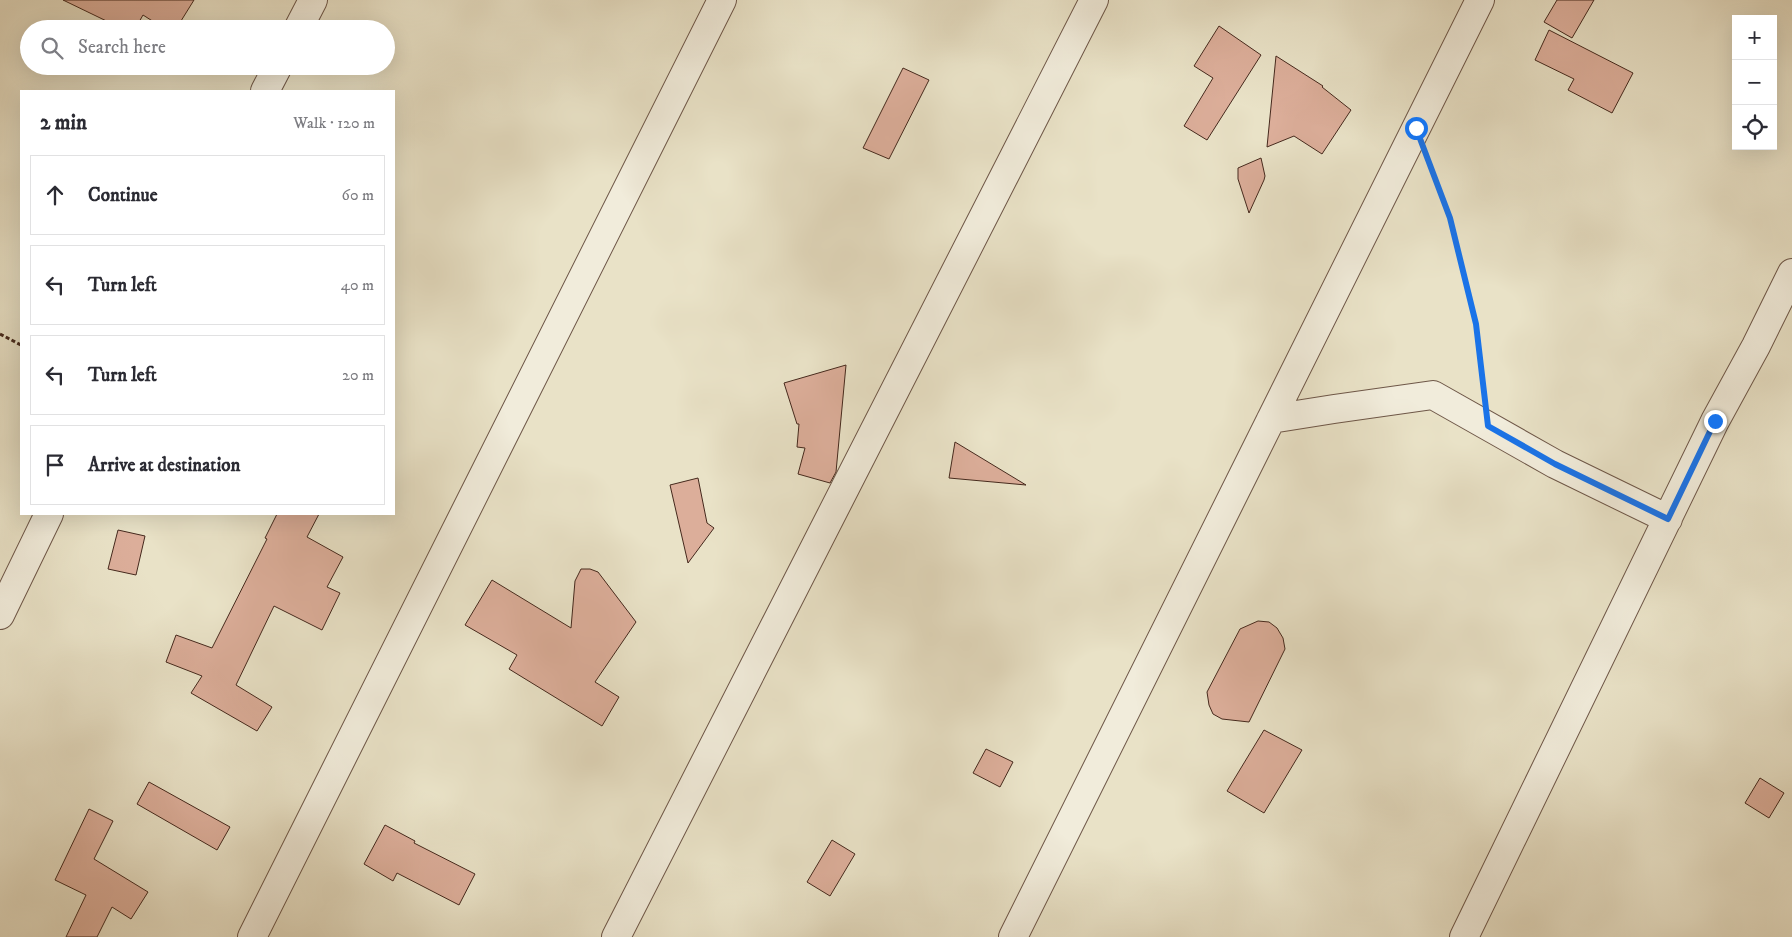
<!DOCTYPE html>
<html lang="en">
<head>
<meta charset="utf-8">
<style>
	:root { --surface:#fff; --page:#f7f7f7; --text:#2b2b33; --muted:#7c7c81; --line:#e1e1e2 }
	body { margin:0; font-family:"IM FELL DW Pica",serif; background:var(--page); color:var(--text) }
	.controls { position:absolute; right:15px; top:15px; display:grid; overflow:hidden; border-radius:0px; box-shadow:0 5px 20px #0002 }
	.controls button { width:45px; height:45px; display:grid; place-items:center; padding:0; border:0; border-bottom:1px solid var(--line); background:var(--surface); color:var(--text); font:25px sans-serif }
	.stop { position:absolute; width:15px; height:15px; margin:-11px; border:4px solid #1a73e8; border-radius:50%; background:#fff }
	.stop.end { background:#1a73e8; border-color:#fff; box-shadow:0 1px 5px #0008 }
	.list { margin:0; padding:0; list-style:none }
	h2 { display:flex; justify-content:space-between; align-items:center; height:65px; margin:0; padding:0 20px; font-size:21px }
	h2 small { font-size:16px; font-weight:400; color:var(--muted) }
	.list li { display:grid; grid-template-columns:32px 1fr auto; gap:15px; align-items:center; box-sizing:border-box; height:80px; margin:0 10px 10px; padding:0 10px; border:1px solid var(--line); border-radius:0px }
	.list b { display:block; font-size:19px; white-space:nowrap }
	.list em { font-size:16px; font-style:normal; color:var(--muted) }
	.icon { flex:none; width:28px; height:28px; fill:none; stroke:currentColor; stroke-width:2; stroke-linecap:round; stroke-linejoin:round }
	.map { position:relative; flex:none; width:1792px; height:937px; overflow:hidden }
	.search { position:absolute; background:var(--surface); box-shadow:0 5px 20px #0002; left:20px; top:20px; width:375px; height:55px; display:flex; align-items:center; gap:12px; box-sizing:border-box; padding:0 18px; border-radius:28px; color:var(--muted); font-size:19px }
	.panel { position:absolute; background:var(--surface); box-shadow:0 5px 20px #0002; left:20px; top:90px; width:375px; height:425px; border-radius:0px }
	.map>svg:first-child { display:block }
</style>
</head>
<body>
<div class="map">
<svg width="1792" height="937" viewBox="0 0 1792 937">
	<rect width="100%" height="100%" fill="#e9e2c7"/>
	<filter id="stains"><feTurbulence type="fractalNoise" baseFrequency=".004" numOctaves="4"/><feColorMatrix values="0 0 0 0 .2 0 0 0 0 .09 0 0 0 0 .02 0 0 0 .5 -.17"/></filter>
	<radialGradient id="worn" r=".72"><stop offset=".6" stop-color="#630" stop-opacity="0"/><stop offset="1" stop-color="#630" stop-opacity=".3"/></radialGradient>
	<!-- building -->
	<path fill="#dcae9a" stroke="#45291d" d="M 63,0 L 194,0 L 176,29 L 165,29 L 143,15 L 135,29 L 123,29 Z
		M 1557,0 L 1594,0 L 1572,38 L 1544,22 Z
		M 1219,26 L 1261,55 L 1207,140 L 1184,126 L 1213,78 L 1194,66 Z
		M 1549,30 L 1633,73 L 1612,113 L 1568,90 L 1574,79 L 1535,60 Z
		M 1276,56 L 1323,86 L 1322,87 L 1351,110 L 1322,154 L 1294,136 L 1267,147 Z
		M 903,68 L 929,80 L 889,159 L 863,148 Z
		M 1261,158 L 1265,176 L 1264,180 L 1249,213 L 1238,179 L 1238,168 Z
		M 846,365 L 836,472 L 830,483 L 798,474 L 805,448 L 797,447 L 799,424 L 797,424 L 784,383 Z
		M 955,442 L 1026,485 L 949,478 Z
		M 698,478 L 707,523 L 714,528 L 688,563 L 670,485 Z
		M 277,514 L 319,514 L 307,537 L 343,557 L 327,587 L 340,593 L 322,630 L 274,606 L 236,685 L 272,707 L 257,731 L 191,693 L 202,676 L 166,662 L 176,635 L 212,648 L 267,539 L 265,538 Z
		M 118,530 L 145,536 L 136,575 L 108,569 Z
		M 581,569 L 590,569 L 598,572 L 636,622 L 595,682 L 619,697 L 602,726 L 509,669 L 517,655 L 465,625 L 492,580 L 571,628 L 575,581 Z
		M 1258,621 L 1269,622 L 1277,628 L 1283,638 L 1285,649 L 1249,722 L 1222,719 L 1213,714 L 1209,705 L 1207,692 L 1240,629 Z
		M 1264,730 L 1302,750 L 1264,813 L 1227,791 Z
		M 986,749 L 1013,762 L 1000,787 L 973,773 Z
		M 1760,778 L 1784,793 L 1769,818 L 1745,803 Z
		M 149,782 L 230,827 L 217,850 L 137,804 Z
		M 89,809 L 113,821 L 94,859 L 148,892 L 131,919 L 112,907 L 97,937 L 66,937 L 86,895 L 55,880 Z
		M 385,825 L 415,841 L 414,843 L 475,874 L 459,905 L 397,873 L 393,881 L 364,864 Z
		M 832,840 L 855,854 L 830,896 L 807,882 Z"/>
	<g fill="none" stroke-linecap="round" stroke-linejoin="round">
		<!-- minor casing -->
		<g stroke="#6e5748" stroke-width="30">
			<path id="minor" d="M 298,29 L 313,0
				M 265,91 L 278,66
				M 1271,419 L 1334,409 L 1433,395 L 1555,464 L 1668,519
				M 0,615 L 49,514
				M 252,937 L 722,0
				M 616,937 L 1094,0
				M 1013,937 L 1480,0
				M 1464,937 L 1715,421 L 1756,346 L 1792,273"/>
		</g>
		<!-- path -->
		<path stroke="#45291d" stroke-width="3" stroke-dasharray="4 2.5" stroke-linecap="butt" d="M 1431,169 L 1450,218 L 1476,325 L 1483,385
			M 0,334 L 21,345"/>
		<!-- minor -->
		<use href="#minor" stroke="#f1ecdb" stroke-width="28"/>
	</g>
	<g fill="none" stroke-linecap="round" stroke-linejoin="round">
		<!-- route -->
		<path stroke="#1a73e8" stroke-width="6" d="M 1416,128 L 1450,218 L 1476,324 L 1488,426 L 1555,464 L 1668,519 L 1715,421"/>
	</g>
	<rect width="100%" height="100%" filter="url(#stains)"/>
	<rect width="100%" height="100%" fill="url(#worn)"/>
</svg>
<div class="controls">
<button>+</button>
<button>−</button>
<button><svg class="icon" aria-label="locate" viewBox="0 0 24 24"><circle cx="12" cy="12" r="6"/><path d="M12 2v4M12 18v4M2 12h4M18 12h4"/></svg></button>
</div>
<div class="stop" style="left:1416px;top:128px"></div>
<div class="stop end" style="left:1715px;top:421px"></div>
<div class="search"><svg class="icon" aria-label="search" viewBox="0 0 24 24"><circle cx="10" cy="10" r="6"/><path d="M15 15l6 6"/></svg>Search here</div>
<section class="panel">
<h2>2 min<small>Walk · 120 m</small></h2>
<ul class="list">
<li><svg class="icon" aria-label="ahead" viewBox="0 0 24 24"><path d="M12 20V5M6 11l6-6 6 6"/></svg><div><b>Continue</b></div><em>60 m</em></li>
<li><svg class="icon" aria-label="left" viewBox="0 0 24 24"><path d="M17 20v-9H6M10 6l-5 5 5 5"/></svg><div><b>Turn left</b></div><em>40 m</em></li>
<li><svg class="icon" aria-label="left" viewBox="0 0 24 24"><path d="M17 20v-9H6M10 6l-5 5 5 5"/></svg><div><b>Turn left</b></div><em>20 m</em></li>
<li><svg class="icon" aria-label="arrive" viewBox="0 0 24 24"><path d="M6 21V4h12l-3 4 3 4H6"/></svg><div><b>Arrive at destination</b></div></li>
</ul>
</section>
</div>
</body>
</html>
